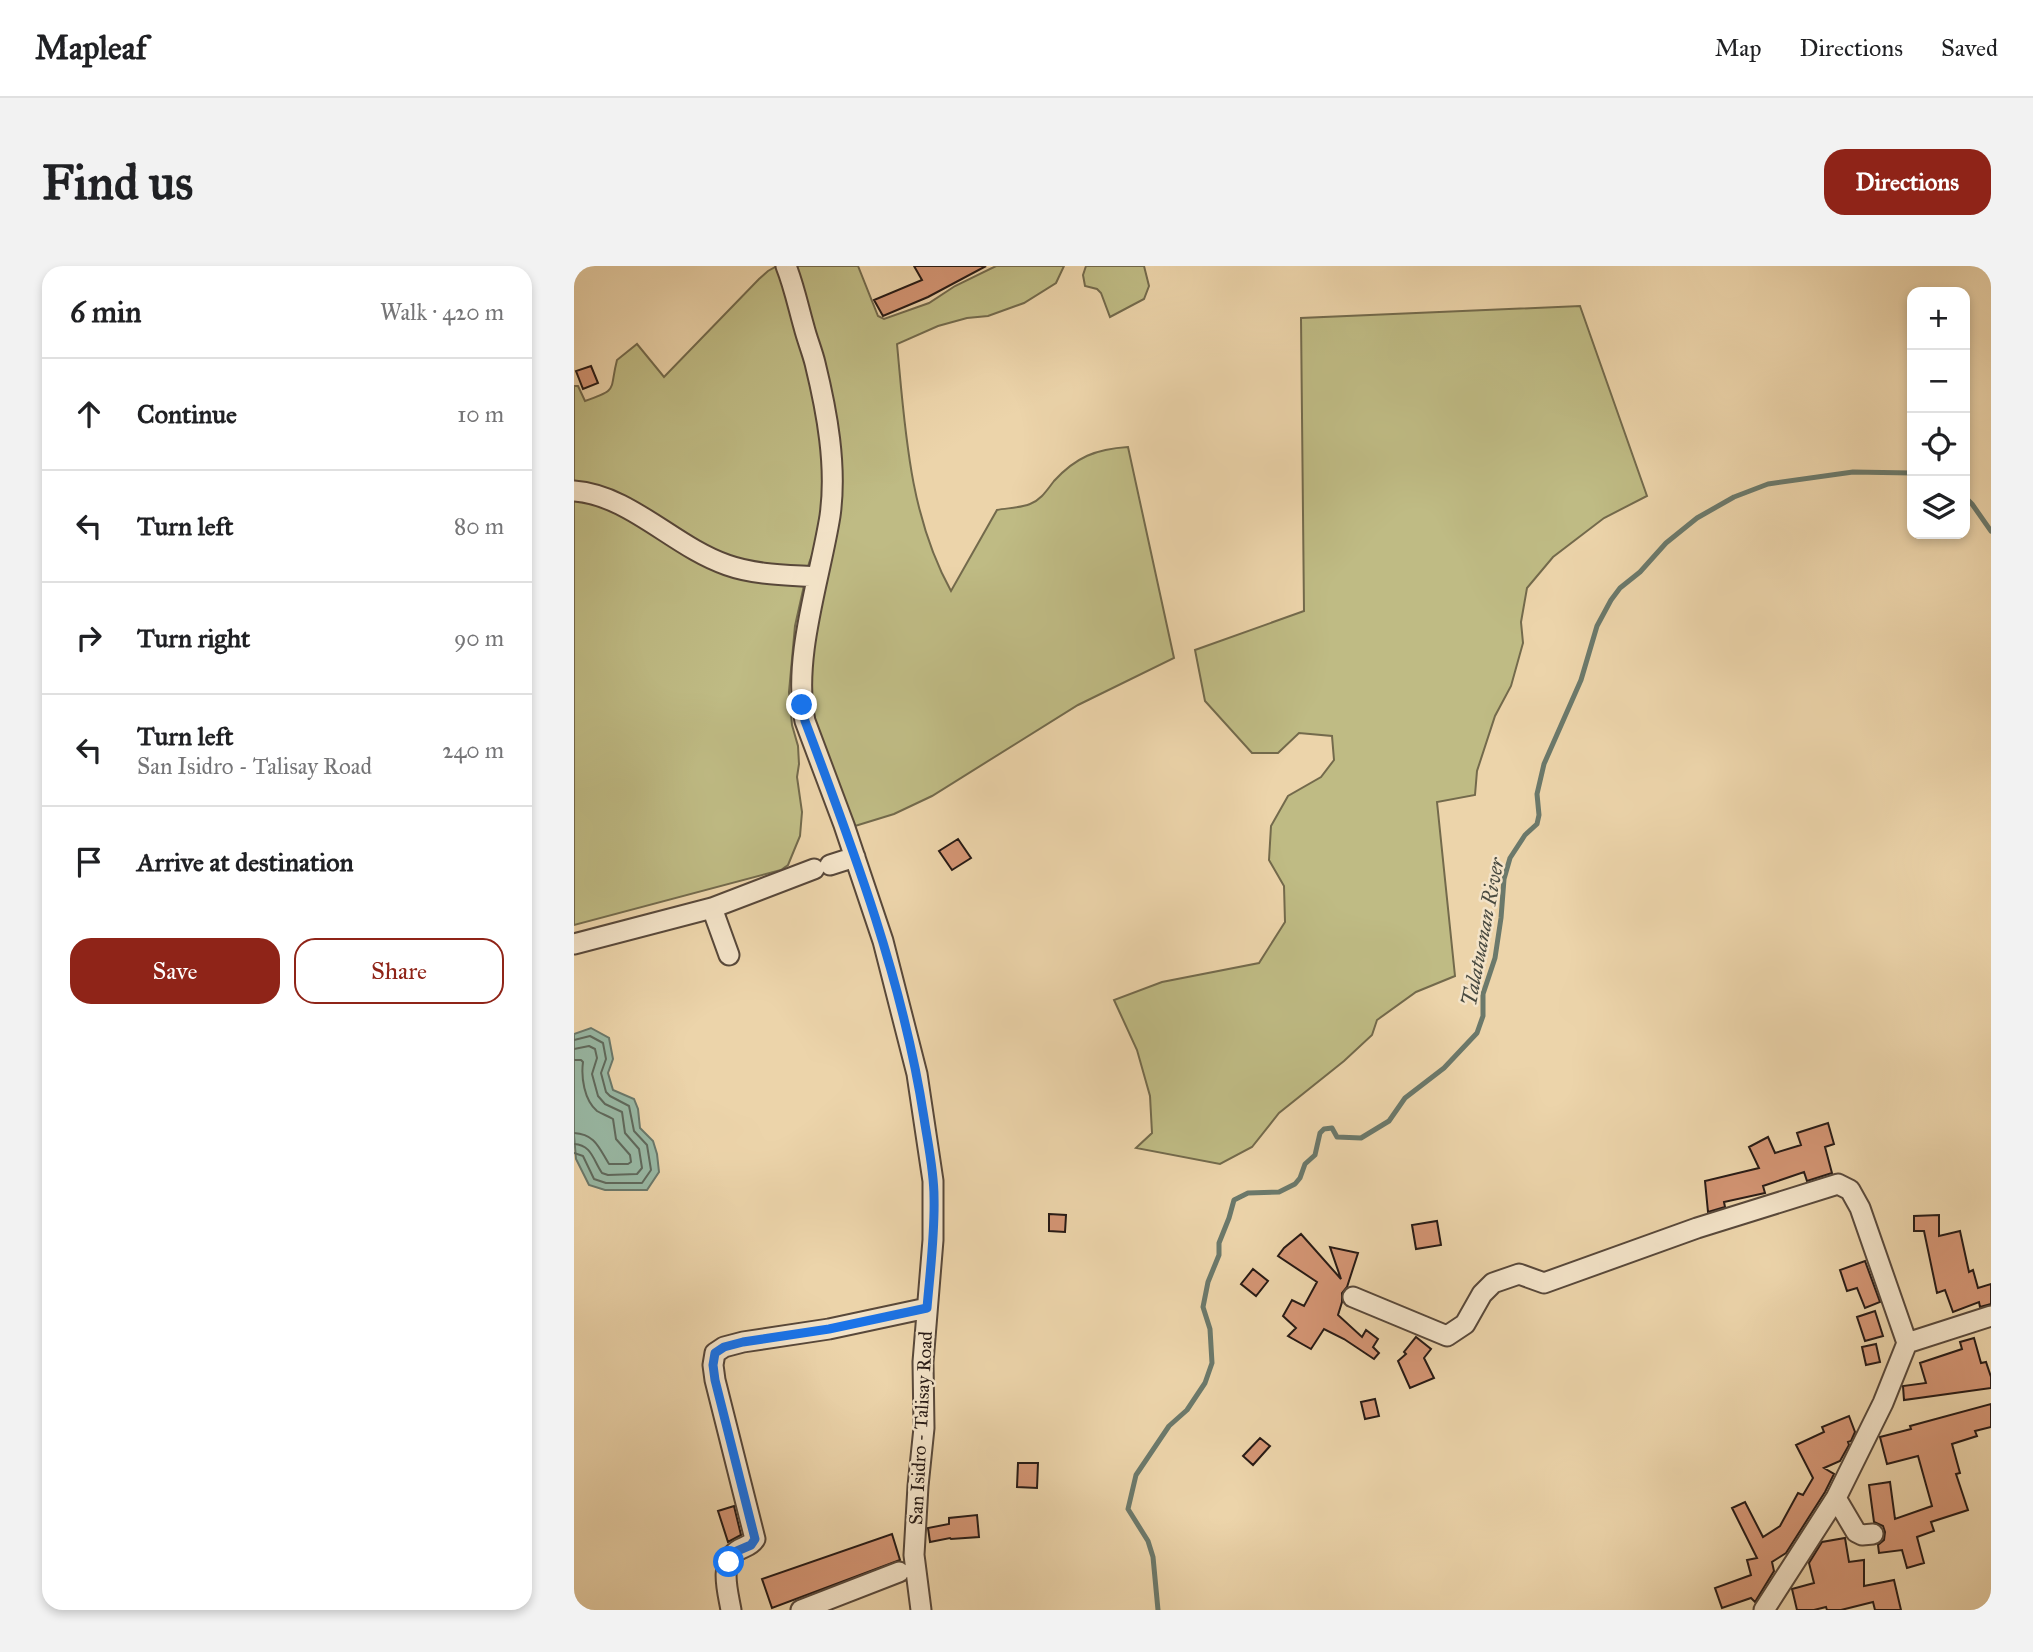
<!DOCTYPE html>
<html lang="en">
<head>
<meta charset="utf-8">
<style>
	:root { --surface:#fff; --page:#f2f2f2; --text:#202124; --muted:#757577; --line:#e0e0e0; --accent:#8f2418 }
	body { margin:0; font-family:"IM FELL Great Primer",serif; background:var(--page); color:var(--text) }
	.controls { position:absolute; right:21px; top:21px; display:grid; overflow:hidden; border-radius:14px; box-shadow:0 4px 10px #0003 }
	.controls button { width:63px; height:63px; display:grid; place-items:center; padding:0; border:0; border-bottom:2px solid var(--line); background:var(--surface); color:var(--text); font:35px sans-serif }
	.stop { position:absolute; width:21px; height:21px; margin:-16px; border:5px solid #1a73e8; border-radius:50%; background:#fff }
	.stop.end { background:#1a73e8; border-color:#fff; box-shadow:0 2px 7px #0008 }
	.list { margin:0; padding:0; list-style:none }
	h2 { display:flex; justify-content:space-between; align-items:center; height:91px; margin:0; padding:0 28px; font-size:30px }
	h2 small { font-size:23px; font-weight:400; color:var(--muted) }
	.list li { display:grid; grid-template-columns:46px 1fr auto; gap:21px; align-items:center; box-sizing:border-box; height:112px; padding:0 28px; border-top:2px solid var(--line) }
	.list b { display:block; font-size:26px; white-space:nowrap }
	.list p { margin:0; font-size:23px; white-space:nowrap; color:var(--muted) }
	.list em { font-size:23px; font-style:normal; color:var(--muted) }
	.actions { display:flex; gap:14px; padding:21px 28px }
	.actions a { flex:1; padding:16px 0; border:2px solid var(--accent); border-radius:21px; text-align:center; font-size:24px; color:var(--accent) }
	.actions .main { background:var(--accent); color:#fff }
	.icon { flex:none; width:38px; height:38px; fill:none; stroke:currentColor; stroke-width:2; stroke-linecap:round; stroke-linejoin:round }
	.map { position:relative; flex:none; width:1417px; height:1344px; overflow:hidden; border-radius:21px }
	header { display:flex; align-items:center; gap:42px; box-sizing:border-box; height:98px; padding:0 35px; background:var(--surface); border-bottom:2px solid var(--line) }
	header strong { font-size:33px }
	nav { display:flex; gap:38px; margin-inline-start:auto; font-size:24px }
	.intro { display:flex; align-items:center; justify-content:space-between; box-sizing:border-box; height:168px; padding:0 42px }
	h1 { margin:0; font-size:49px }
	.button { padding:18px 32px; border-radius:21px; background:var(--accent); color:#fff; font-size:24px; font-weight:700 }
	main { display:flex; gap:42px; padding:0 42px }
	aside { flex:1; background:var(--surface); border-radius:21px; box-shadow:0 4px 10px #0003 }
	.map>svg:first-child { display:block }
</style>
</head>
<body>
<header>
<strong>Mapleaf</strong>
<nav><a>Map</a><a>Directions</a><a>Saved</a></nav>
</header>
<div class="intro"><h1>Find us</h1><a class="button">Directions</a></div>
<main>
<aside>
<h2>6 min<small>Walk · 420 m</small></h2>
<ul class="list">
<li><svg class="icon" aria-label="ahead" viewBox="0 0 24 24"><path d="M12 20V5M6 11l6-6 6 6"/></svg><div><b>Continue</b></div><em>10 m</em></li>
<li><svg class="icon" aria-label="left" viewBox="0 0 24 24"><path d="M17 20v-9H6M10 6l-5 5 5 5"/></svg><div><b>Turn left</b></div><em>80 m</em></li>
<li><svg class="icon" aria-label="right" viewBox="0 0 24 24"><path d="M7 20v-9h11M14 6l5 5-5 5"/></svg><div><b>Turn right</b></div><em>90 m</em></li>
<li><svg class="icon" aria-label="left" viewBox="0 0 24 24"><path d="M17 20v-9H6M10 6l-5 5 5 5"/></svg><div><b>Turn left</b><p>San Isidro - Talisay Road</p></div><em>240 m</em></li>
<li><svg class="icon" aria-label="arrive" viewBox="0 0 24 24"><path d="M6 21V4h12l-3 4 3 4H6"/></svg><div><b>Arrive at destination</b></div></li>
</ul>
<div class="actions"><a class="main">Save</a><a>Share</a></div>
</aside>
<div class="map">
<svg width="1417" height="1344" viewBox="0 0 1417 1344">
	<rect width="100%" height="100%" fill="#ecd4aa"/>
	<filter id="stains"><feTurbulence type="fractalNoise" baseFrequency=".00286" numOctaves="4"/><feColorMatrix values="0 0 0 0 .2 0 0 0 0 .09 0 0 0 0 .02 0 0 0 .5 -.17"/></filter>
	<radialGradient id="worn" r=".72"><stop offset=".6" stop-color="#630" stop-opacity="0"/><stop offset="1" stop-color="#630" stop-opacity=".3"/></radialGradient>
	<!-- green -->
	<path fill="#bfbb84" stroke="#736a4c" stroke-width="2" d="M 203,0 L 233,90 L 248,185 L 249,236 L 242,279 L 235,297 L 221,360 L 215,426 L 218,459 L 224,480 L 225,498 L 223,511 L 228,546 L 226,570 L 214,599 L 207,604 L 0,659 L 0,120 L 4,120 L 11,135 C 45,123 35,125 43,94 L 63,78 L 90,111 L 185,13 L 194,5 Z
		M 220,0 L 284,0 L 304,50 L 310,53 L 355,37 L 381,20 L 422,0 L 490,0 L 482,17 L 450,37 L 414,50 L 393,52 L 364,60 L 323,78 C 331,162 335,249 377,325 L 423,244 C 433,242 446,242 456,238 C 467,234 473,224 480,215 C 502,191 522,183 554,181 L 600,392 L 504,439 L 358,530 L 320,548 L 281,560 L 235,449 L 238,382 L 264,254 Z
		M 512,0 L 570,0 L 575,20 L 570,33 L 536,51 L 527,27 L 523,23 L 511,20 L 509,9 Z
		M 1006,40 L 1073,230 L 1030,252 L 979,291 L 953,322 L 947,356 L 949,377 L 937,420 L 921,450 L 903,505 L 901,529 L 863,536 L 881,710 L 842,726 L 803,754 L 798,769 L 770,795 L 705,847 L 678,881 L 646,898 L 562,882 L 578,867 L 576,830 L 563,784 L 540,734 L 588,716 L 685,697 L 711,656 L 710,620 L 695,594 L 697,560 L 714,530 L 747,511 L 760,494 L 758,470 L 725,467 L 704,487 L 678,487 L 631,435 L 621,384 L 730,345 L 727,52 Z"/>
	<!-- water -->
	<path fill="#99b9a5" stroke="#6b796b" stroke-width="2" d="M 17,762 L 35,772 L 39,793 L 34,807 L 39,824 L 60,833 L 64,843 L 66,862 L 79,875 L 83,888 L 85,906 L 73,924 L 31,924 L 15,919 L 2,893 L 0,869 L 0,768 Z"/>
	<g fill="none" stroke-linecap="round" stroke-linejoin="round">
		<!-- shore -->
		<path stroke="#606a5d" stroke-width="2" d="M 0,774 L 16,770 L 29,777 L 32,793 L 27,807 L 32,826 L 36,830 L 55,840 L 60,865 L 73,879 L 77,904 L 68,917 L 32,917 L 20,913 L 9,890 L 0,887
			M 0,783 L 15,780 L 21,783 L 23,792 L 18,808 L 24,830 L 31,838 L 48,846 L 51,867 L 65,883 L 68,902 L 63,908 L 34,909 L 28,907 C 19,894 18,879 0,878
			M 0,794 L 7,794 L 9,796 C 7,811 10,834 23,845 C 28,848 34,850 39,853 L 42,873 L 56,889 L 57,896 L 54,898 L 35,898 C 25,882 21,868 0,867"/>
		<!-- stream -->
		<path stroke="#6b796b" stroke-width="5" d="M 1391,231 L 1398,238 L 1417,265
			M 584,1344 L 579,1291 L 574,1275 L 554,1243 L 562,1209 L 595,1160 L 613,1144 L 631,1117 L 638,1097 L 636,1063 L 629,1041 L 634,1016 L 645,989 L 645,977 L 655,952 L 660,934 L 674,927 L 705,926 L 721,918 L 726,912 L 731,898 L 741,889 L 746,867 L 750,863 L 758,862 L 763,871 L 787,872 L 815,855 L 831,832 L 870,802 L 903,767 L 909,750 L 909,728 L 921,692 L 927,652 L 930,613 L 936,592 L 951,569 L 963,558 L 965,549 L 963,528 L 970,498 L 1007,414 L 1023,360 L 1037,334 L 1046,322 L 1066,306 L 1092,277 L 1123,252 L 1160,231 L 1194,218 L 1279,206 L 1338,207"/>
	</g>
	<!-- building -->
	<path fill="#d49574" stroke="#271a15" stroke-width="2" d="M 340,0 L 412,0 L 354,31 L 309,50 L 300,34 L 348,14 Z
		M 17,100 L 24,117 L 9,123 L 2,105 Z
		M 384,573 L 397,592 L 378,604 L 365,585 Z
		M 1254,857 L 1260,878 L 1251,881 L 1258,907 L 1233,915 L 1230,906 L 1189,920 L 1191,927 L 1150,936 L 1151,941 L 1134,946 L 1131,915 L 1185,902 L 1175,881 L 1194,871 L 1201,887 L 1227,879 L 1223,867 Z
		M 475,948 L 492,949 L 491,966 L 475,965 Z
		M 1365,949 L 1365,970 L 1386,965 L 1395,1006 L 1399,1004 L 1404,1022 L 1417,1018 L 1417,1038 L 1406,1041 L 1405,1036 L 1379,1046 L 1371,1024 L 1363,1027 L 1350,965 L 1340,965 L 1340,950 Z
		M 863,955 L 867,979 L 842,983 L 838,959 Z
		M 727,968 L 767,1013 L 756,981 L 784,987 L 773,1021 L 768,1027 L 768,1036 L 764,1049 L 788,1071 L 792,1064 L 804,1073 L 799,1081 L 805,1087 L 800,1093 L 770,1073 L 750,1063 L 737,1083 L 714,1070 L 722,1062 L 709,1050 L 718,1034 L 730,1040 L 743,1016 L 704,990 L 710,982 Z
		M 1291,995 L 1306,1036 L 1291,1042 L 1283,1022 L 1273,1025 L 1266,1004 Z
		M 679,1003 L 694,1015 L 682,1030 L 667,1018 Z
		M 1301,1045 L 1309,1070 L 1291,1075 L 1283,1051 Z
		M 842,1071 L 857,1083 L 850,1092 L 860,1112 L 836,1122 L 824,1095 L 832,1088 L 830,1086 Z
		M 1400,1072 L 1407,1097 L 1412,1096 L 1417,1111 L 1417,1122 L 1330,1134 L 1329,1120 L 1352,1117 L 1346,1097 L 1388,1083 L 1386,1076 Z
		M 1302,1078 L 1306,1096 L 1292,1099 L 1288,1081 Z
		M 801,1133 L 805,1150 L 791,1153 L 787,1136 Z
		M 1417,1138 L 1417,1161 L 1401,1165 L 1403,1170 L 1378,1178 L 1386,1207 L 1382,1208 L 1394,1244 L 1357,1256 L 1360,1265 L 1343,1271 L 1350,1297 L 1333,1302 L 1328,1284 L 1305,1287 L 1304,1279 L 1310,1274 L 1311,1266 L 1309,1260 L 1300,1256 L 1295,1219 L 1316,1216 L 1321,1253 L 1358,1240 L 1344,1190 L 1313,1198 L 1306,1171 L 1337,1163 L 1336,1160 Z
		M 1275,1150 L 1281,1166 L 1277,1175 L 1274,1176 L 1275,1179 L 1266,1195 L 1250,1202 L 1260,1208 L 1251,1226 L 1212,1287 L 1198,1296 L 1200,1305 L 1181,1336 L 1177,1332 L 1148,1342 L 1141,1322 L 1177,1309 L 1173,1294 L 1183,1292 L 1158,1242 L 1171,1236 L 1189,1271 L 1206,1260 L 1224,1227 L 1229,1229 L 1239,1212 L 1222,1179 L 1250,1166 L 1248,1161 Z
		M 686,1172 L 696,1180 L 679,1199 L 669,1190 Z
		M 444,1197 L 464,1197 L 463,1222 L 443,1221 Z
		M 160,1240 L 167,1269 L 154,1276 L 144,1245 Z
		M 403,1249 L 405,1271 L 377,1273 L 376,1272 L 356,1276 L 354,1262 L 375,1258 L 375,1252 Z
		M 318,1268 L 326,1294 L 198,1342 L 188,1313 Z
		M 1271,1272 L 1275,1296 L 1290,1294 L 1290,1320 L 1320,1314 L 1327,1344 L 1301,1344 L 1299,1336 L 1267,1344 L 1253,1344 L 1252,1341 L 1240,1344 L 1223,1344 L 1218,1323 L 1240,1317 L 1235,1297 L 1248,1276 Z"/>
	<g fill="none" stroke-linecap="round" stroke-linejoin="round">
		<!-- minor casing -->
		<g stroke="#58483a" stroke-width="23">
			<path id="minor" d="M 212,0 C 220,20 224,40 230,61 C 233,73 238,85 241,97 C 253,146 263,200 256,250 C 246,313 218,393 231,455 L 270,559 L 309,675 L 343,808 L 359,915 L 359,974 L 349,1096 L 350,1162 L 344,1220 L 340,1289 L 347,1344
				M 0,225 C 56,229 100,281 153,299 C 181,309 213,309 243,311
				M 256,599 L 281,591
				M 138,642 L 155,689
				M 0,678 L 138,642 L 240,603
				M 779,1031 L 873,1070 L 891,1058 L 908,1028 L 919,1017 L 945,1008 L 970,1017 L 1123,962 L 1264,918 L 1276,924 L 1286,942 L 1333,1077
				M 1262,1232 L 1282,1266 L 1288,1269 L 1299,1268
				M 157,1344 C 154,1326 145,1298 163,1285 C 170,1280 176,1281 181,1273 L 141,1114 L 139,1099 L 141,1087 L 150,1081 L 169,1076 L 255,1063 L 353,1042
				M 227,1344 L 325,1306
				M 1190,1344 L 1262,1232 L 1309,1137 L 1333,1077 L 1417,1050"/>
		</g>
		<!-- minor -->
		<use href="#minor" stroke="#f3e3c8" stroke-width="19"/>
	</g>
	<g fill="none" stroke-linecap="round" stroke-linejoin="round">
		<!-- route -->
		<path stroke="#1a73e8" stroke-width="9" d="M 155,1296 L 163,1285 L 177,1279 L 181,1273 L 141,1114 L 139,1099 L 141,1087 L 150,1081 L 169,1076 L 255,1063 L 353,1042 C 356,1006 361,968 360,931 C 360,905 354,878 350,852 C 329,715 280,585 231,455 L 228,439"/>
	</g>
	<g text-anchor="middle" stroke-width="5" stroke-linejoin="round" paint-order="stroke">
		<!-- street labels -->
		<g font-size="19" fill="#271a15" stroke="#f3e3c8">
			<text transform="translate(346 1162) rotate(-87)" y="7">San Isidro - Talisay Road</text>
		</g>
		<!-- water labels -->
		<g font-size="21" font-style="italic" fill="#494a40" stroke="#f3e3c8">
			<text transform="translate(909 666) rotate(-79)" y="7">Talatuanan River</text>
		</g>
	</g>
	<rect width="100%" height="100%" filter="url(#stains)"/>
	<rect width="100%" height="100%" fill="url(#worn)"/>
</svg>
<div class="controls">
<button>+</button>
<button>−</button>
<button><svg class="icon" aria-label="locate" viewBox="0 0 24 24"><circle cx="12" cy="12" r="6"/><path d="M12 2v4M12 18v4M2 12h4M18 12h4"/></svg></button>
<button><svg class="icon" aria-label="layers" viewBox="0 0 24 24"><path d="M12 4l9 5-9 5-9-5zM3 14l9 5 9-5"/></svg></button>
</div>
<div class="stop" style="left:155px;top:1296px"></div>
<div class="stop end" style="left:228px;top:439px"></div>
</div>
</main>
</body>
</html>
